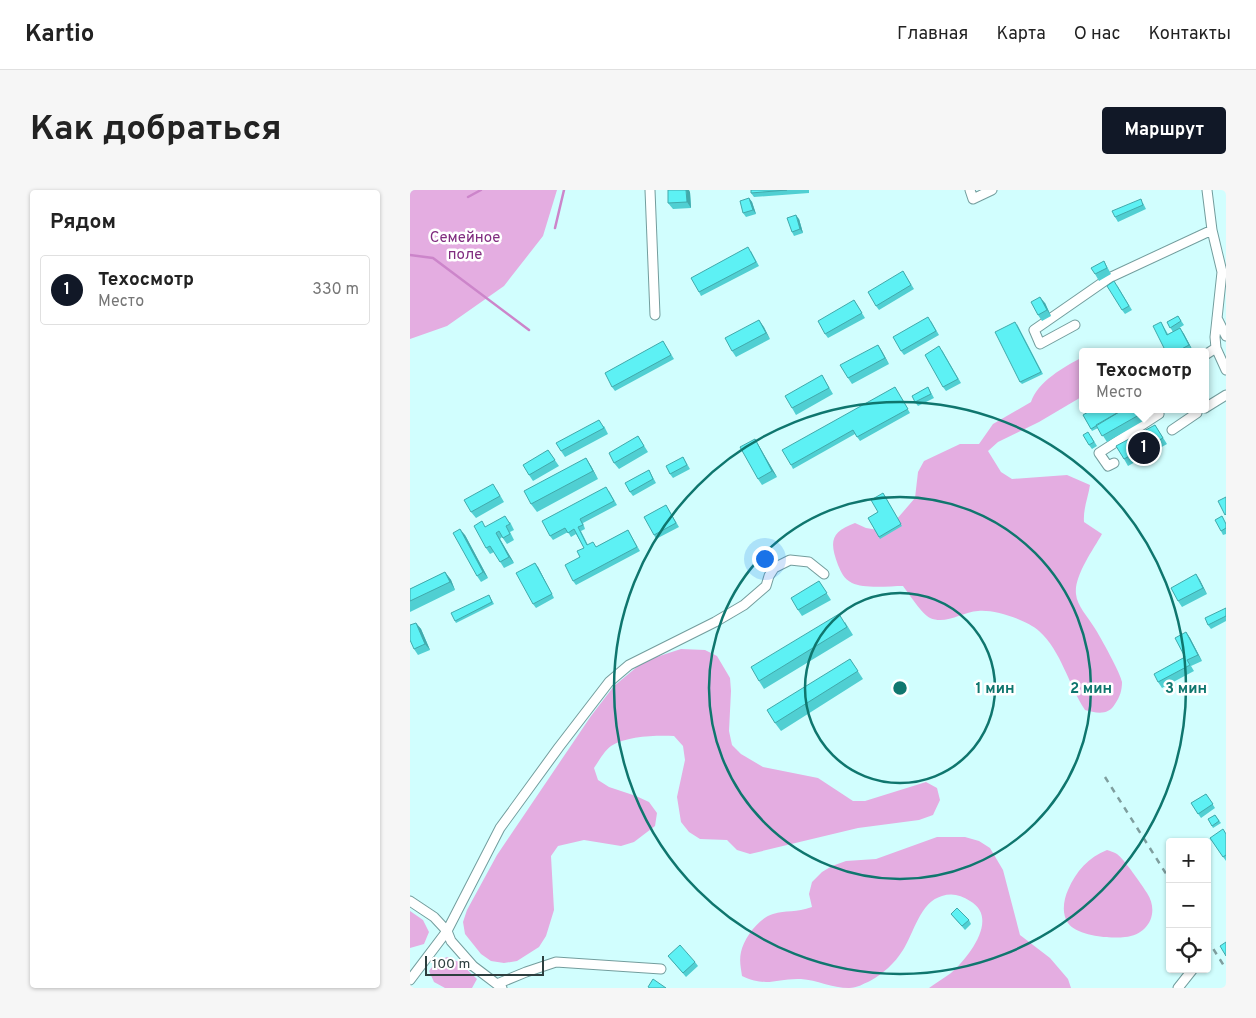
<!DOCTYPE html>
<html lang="ru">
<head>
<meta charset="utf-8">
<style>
	:root { --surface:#fff; --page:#f6f6f6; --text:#222; --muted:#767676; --line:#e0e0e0; --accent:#111827 }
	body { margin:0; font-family:Overpass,sans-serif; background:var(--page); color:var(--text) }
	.controls { position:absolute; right:15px; bottom:15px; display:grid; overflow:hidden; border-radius:5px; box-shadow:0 1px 4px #0004 }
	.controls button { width:45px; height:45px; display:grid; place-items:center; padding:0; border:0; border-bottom:1px solid var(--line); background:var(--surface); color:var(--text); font:25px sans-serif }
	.scale { position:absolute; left:15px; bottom:12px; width:119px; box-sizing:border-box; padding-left:5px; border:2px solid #2c3e3e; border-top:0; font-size:14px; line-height:18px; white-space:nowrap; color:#2c3e3e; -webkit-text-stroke:4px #fff; paint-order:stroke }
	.you { position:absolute; left:354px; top:368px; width:18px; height:18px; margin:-12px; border:4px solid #fff; border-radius:50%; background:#1a73e8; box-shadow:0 0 0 8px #1a73e833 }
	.badge { display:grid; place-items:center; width:32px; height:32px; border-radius:50%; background:var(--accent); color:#fff; font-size:16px; font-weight:700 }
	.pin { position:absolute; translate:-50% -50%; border:2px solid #fff; box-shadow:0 1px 5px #0006 }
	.popup { position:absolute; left:669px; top:158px; width:130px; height:65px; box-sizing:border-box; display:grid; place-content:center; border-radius:5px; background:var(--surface); filter:drop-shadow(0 1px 4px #0005); font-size:16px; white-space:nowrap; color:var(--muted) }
	.popup b { font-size:19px; color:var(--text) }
	.popup::after { content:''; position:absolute; left:50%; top:100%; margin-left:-10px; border:10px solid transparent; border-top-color:var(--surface) }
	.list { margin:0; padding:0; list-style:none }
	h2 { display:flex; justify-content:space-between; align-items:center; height:65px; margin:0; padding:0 20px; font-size:21px }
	h2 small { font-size:16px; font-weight:400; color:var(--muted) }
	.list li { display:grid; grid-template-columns:32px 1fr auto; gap:15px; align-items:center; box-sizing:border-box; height:70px; margin:0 10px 10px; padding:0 10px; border:1px solid var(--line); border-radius:5px }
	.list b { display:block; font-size:19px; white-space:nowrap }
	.list p { margin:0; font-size:16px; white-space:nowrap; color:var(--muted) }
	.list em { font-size:16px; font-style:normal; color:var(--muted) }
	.icon { flex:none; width:28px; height:28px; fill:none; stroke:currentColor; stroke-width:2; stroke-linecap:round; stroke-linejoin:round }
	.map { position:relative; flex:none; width:816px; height:798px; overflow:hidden; border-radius:5px }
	header { display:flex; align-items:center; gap:30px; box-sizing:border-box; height:70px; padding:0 25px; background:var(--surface); border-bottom:1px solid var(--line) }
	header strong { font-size:24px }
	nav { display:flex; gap:28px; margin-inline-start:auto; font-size:18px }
	.intro { display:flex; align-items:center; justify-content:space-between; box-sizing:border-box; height:120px; padding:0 30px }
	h1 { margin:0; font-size:35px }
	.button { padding:12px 22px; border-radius:5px; background:var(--accent); color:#fff; font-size:18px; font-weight:700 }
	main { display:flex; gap:30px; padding:0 30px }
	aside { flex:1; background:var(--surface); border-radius:5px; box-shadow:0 1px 4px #0004 }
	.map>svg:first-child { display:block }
</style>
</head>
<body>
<header>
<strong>Kartio</strong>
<nav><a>Главная</a><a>Карта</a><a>О нас</a><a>Контакты</a></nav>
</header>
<div class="intro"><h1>Как добраться</h1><a class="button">Маршрут</a></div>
<main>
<aside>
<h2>Рядом<small></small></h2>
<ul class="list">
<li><span class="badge">1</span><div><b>Техосмотр</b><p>Место</p></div><em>330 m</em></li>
</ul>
</aside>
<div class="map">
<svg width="816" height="798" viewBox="0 0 816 798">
	<rect width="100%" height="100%" fill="#d1fefe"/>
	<!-- green -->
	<path fill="#e4ade1" d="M 0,0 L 147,0 L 133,46 L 94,96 L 37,136 L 0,149 Z
		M 673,167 L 673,206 L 629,232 L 588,252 L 578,261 L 591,282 L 602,289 L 657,285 L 680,295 C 678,308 673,319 674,332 L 692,344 C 683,360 664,386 666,404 C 667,416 678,427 684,437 C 690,446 711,484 712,492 C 712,500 710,507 705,514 C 698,526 686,523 675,520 C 658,494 652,462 629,441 C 617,430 584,419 568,421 C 552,422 536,435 520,428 C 512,424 499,404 493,396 C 479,396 454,399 442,393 C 434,389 431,382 428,375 C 419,351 421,342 445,333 L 456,338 L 468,340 L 480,337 L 505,308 L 508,282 L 514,271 L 550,254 L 569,254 L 583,234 L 621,212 C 627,192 655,176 673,167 Z
		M 271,459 L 295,460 L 307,466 L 320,488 L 321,501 L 319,541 L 322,555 L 331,564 L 353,577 L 408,588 L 443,611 L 455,611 L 516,592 L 527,598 L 530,610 L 523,625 L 509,630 L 448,638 L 340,664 L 327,660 L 317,650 L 290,649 L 279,642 L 271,632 L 267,607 L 275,570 L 273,556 L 264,546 C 247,545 216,546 201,556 C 194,561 189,571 184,578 L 188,590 L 199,597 L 226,606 L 239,612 L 247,623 L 245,636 L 224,652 L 211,656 L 174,650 L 148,656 L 141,666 L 144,720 L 136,746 L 129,757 L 107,771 L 94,773 L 81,771 L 71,764 L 55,744 L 53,732 L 57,720 L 87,665 L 181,526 L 204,496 L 234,471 Z
		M 527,647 L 555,647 L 569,651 L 580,658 L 593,680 L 610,745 L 640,768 L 658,789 L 661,798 L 519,798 C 526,793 534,788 541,783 C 558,768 590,728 560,711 C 551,705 542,703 532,706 C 510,712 504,743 493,760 C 484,774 474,783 460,791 C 453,794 447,798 439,798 C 422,798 407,790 391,789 C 366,788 358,798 332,786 C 331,778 329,771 331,762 C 334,748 349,728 363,724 C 376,720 386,723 402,717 L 399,704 L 402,692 L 412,682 L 422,676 L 436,671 L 466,669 Z
		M 697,660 C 700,661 704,662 707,664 C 714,669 732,695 737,703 C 750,723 738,745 715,747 C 700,749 667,746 658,733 C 651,723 654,709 658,700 C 666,681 679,667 697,660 Z
		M 0,721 L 13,730 L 19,742 L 14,754 L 0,758 Z
		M 37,767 L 49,772 L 67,789 L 62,798 L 35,798 L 24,792 L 19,781 L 26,772 Z"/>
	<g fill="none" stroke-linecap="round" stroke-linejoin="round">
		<!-- stream -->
		<path stroke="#cc85ca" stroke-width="2.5" d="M 58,7 L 71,0
			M 145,38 L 154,0
			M 0,65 L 23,68 L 119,140"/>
		<!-- minor casing -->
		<g stroke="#739d9d" stroke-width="11">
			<path id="minor" d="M 240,0 L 245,125
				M 560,0 L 563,9 L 582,0
				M 797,0 L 802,40 L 812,82 L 805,147 L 806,158 L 816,180
				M 807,128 L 816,146
				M 665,135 L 630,154 L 624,140 L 699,88 L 802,40
				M 795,165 L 806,158
				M 795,218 L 816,205
				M 762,240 L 787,223 L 784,219
				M 704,273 L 698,276 L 689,263 L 749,224 L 747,219
				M 0,711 L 24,727 L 37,741 L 41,751 L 63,776 L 92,798
				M 0,790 L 37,741 L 90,638 L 149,557 L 199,492 L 219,475 L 305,432 L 334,415 L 356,396 L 359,386 L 364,378 L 380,370 L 399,372 L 414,384
				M 87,794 L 116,782 L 146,772 L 251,779
				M 768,798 L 783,779"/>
		</g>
		<!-- minor -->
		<use href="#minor" stroke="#fff" stroke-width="9"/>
		<!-- rail -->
		<path stroke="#7f9e9e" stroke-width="2.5" stroke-dasharray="6 6" stroke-linecap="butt" d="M 695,587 L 760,690
			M 797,749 L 816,779"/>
	</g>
	<!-- wall -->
	<path fill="#50cfd2" d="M 341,0 L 399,0 L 399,3 L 344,7 L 341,3 Z
		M 280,2 L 281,18 L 263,19 L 258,13 Z
		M 339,8 L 342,12 L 346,24 L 336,27 L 333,23 Z
		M 733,13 L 736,19 L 708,32 L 705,27 Z
		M 389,29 L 393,43 L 384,46 L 382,42 Z
		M 341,61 L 349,76 L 291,106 L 289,102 Z
		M 694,71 L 701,84 L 689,91 L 685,84 Z
		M 493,81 L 504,99 L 469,120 L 466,116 Z
		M 707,95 L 722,120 L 715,124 L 712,120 Z
		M 444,110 L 455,128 L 418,148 L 415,144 Z
		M 635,113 L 641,126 L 632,131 L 628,125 Z
		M 768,126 L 774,135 L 763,142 L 757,132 Z
		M 349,130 L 360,149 L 326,167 L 322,161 Z
		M 521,131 L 529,145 L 494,165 L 491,161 Z
		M 751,132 L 758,144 L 770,138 L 774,144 L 783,161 L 782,162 L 756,162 Z
		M 607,134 L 633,184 L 612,194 L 610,192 Z
		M 253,151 L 264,169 L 205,201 L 202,197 Z
		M 468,155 L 479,174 L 442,194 L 438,188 Z
		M 532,160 L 551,193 L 536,201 L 533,197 Z
		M 412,185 L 423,204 L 386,225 L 382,218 Z
		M 485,197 L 500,223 L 450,251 L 445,244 L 383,279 L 381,275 Z
		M 518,197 L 524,208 L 508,216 L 505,212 Z
		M 683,219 L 736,219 L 740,227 L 697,252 L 688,238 L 682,241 L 673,225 Z
		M 745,235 L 757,254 L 718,276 L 714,269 Z
		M 194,236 L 198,244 L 155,267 L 151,261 Z
		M 228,246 L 238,262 L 209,279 L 204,273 Z
		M 681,246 L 687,256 L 682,259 L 679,255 Z
		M 345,249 L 349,256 L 367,287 L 352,295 L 348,289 Z
		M 138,260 L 149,276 L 123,291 L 119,285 Z
		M 273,267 L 280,279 L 263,288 L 260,284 Z
		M 176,268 L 181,276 L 188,289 L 127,322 L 121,314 Z
		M 239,280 L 246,293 L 223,306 L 220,302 Z
		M 87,300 L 94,312 L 66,328 L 61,322 Z
		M 199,301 L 207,315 L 173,333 L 175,339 L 171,341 L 178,355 L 186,357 L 218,340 L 230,361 L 166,395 L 163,391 L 170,367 L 174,358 L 166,344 L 161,347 L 158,342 L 143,350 L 140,346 Z
		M 473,303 L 492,336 L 470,349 L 458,328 L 468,322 Z
		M 256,315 L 269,337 L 246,349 L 244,345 Z
		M 100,332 L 104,340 L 100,342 L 104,350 L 97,354 L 92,347 L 90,349 L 104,373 L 94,378 L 84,362 L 80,364 L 76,358 L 76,337 Z
		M 816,333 L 816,344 L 813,345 L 811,341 Z
		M 55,345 L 78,388 L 71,392 L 67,386 Z
		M 128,377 L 144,408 L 126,418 L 123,414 Z
		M 35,382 L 41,390 L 45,400 L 0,422 L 0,399 Z
		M 786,384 L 797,404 L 772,417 L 768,411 Z
		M 409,391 L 421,410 L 392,426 L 388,420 Z
		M 79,405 L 84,414 L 46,433 L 45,431 Z
		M 816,418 L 816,431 L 801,439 L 798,435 Z
		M 435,432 L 443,445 L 354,499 L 349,491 Z
		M 6,433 L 11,439 L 20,460 L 8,465 L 4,459 Z
		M 776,442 L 780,448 L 792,471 L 781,476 L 784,481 L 752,498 L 748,492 L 775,467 Z
		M 440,469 L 453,489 L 371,541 L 365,533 Z
		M 796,604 L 805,618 L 791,628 L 781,613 Z
		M 805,625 L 811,633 L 803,638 L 798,629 Z
		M 816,644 L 816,671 L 800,648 Z
		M 541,724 L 559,730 L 561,734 L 555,740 Z
		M 258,766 L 285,772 L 288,776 L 276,787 Z"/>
	<!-- shaded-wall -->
	<path fill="#41a9ab" d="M 276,0 L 279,0 L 280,2 L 281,18 L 277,12 Z
		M 339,8 L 342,12 L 346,24 L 343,20 Z
		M 386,25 L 389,29 L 393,43 L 390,39 Z
		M 630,107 L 635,113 L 641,126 L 637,120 Z
		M 349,130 L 354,137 L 360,149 L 356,143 Z
		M 770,138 L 774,144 L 783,161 L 779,155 Z
		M 468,155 L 472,161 L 479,174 L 475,168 Z
		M 345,249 L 349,256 L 367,287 L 362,281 Z
		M 176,268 L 181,276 L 188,289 L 183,281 Z
		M 50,339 L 55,345 L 78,388 L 73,382 Z
		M 86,343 L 90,349 L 104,373 L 99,367 Z
		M 125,373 L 128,377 L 144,408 L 142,404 Z
		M 35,382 L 41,390 L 45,400 L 40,392 Z
		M 786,384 L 790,390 L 797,404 L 793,398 Z
		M 6,433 L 11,439 L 20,460 L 15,454 Z
		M 776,442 L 780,448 L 792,471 L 788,465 Z"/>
	<!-- building -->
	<path fill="#5df1f4" stroke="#41a9ab" d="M 258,0 L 276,0 L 277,12 L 258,13 Z
		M 341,0 L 377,0 L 341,3 Z
		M 339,8 L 343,20 L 333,23 L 330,11 Z
		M 731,9 L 733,15 L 705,27 L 702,21 Z
		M 386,25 L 390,39 L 382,42 L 377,28 Z
		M 338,57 L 346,72 L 289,102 L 281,88 Z
		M 694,71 L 697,78 L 685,84 L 681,78 Z
		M 493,81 L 501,95 L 466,116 L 458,102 Z
		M 704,91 L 719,116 L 712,120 L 697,96 Z
		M 630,107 L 637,120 L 628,125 L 621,112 Z
		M 444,110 L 452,123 L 415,144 L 408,131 Z
		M 768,126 L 771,131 L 760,138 L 757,132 Z
		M 518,127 L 526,141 L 491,161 L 483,147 Z
		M 349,130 L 356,143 L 322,161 L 315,148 Z
		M 605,132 L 631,182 L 610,192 L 585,142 Z
		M 751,132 L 757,145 L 770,138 L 779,155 L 766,162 L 756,162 L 743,136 Z
		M 253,151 L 261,165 L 202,197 L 195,183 Z
		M 468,155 L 475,168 L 438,188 L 430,175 Z
		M 529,156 L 548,189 L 533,197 L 515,165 Z
		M 412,185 L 419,198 L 382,218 L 375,206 Z
		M 485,197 L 498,219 L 447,247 L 443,240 L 381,275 L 372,260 Z
		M 518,197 L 521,204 L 505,212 L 502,206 Z
		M 683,219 L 714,219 L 681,239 L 673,225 Z
		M 714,219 L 735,219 L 736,221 L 692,246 L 686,235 Z
		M 189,230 L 194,238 L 151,261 L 146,253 Z
		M 745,235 L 753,248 L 714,269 L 706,256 Z
		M 678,242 L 684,252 L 679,255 L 673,245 Z
		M 228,246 L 234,256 L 204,273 L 199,263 Z
		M 345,249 L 362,281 L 348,289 L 330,257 Z
		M 138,260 L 145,270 L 119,285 L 113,275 Z
		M 273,267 L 277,275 L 260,284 L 256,276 Z
		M 176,268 L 183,281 L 121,314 L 114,301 Z
		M 239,280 L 243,289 L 220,302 L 215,293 Z
		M 83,294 L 90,306 L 61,322 L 54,310 Z
		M 196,297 L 204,311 L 170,329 L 173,335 L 168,337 L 177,355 L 183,352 L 186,357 L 218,340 L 227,357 L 163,391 L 155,375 L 170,367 L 167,361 L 174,358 L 164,339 L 158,343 L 155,338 L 140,346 L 132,331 Z
		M 473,303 L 491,334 L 469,347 L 458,328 L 468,322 L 461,310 Z
		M 816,307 L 816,324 L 815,325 L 808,311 Z
		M 256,315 L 266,333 L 244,345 L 234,327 Z
		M 95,326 L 100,334 L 96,336 L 100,344 L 93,348 L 89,341 L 86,343 L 99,367 L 90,372 L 80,356 L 76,358 L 64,336 L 72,331 L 75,337 Z
		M 812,326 L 816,334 L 816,338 L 811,341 L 805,330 Z
		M 50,339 L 73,382 L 67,386 L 43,343 Z
		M 125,373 L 142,404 L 123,414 L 106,383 Z
		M 35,382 L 40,392 L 0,411 L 0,399 Z
		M 786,384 L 793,398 L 768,411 L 761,398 Z
		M 409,391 L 417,403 L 388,420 L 381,408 Z
		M 79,405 L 82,412 L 45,431 L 41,423 Z
		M 816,418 L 816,426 L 798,435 L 795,428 Z
		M 429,424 L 437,437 L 349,491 L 341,477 Z
		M 6,433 L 15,454 L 4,459 L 0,450 L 0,435 Z
		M 776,442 L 788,465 L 777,470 L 780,475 L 748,492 L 744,484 L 775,467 L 765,448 Z
		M 440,469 L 448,481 L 365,533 L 357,520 Z
		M 796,604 L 803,614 L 788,624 L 781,613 Z
		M 805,625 L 809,631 L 802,636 L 798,629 Z
		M 813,639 L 816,644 L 816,665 L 813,667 L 800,648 Z
		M 547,718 L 559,730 L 552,736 L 541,724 Z
		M 816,752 L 816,766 L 810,756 Z
		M 270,755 L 285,772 L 273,783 L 258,766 Z
		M 243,789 L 256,798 L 240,798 L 238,797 Z"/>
	<!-- distance rings -->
	<g fill="none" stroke="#0f766e" stroke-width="2.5">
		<circle cx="490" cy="498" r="95"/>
		<circle cx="490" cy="498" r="191"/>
		<circle cx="490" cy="498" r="286"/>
	</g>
	<g text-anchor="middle" stroke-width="5" stroke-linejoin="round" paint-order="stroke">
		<!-- park labels -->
		<g font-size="15" fill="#802c7f" stroke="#fff">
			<text x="55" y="52">Семейное<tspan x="55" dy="17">поле</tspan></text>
		</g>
	</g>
	<circle cx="490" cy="498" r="8" fill="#0f766e" stroke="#fff" stroke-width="2.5"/>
	<g font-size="15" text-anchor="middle" font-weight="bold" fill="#0f766e" stroke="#fff" stroke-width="5" stroke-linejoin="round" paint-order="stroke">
		<text x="585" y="503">1 мин</text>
		<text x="681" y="503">2 мин</text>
		<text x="776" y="503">3 мин</text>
	</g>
</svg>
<div class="controls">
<button>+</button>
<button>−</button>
<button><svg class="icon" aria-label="locate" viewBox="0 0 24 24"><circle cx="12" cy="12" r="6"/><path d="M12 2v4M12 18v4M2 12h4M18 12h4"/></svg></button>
</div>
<div class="scale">100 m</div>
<div class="you"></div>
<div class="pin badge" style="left:734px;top:258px">1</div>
<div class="popup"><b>Техосмотр</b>Место</div>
</div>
</main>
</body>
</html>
